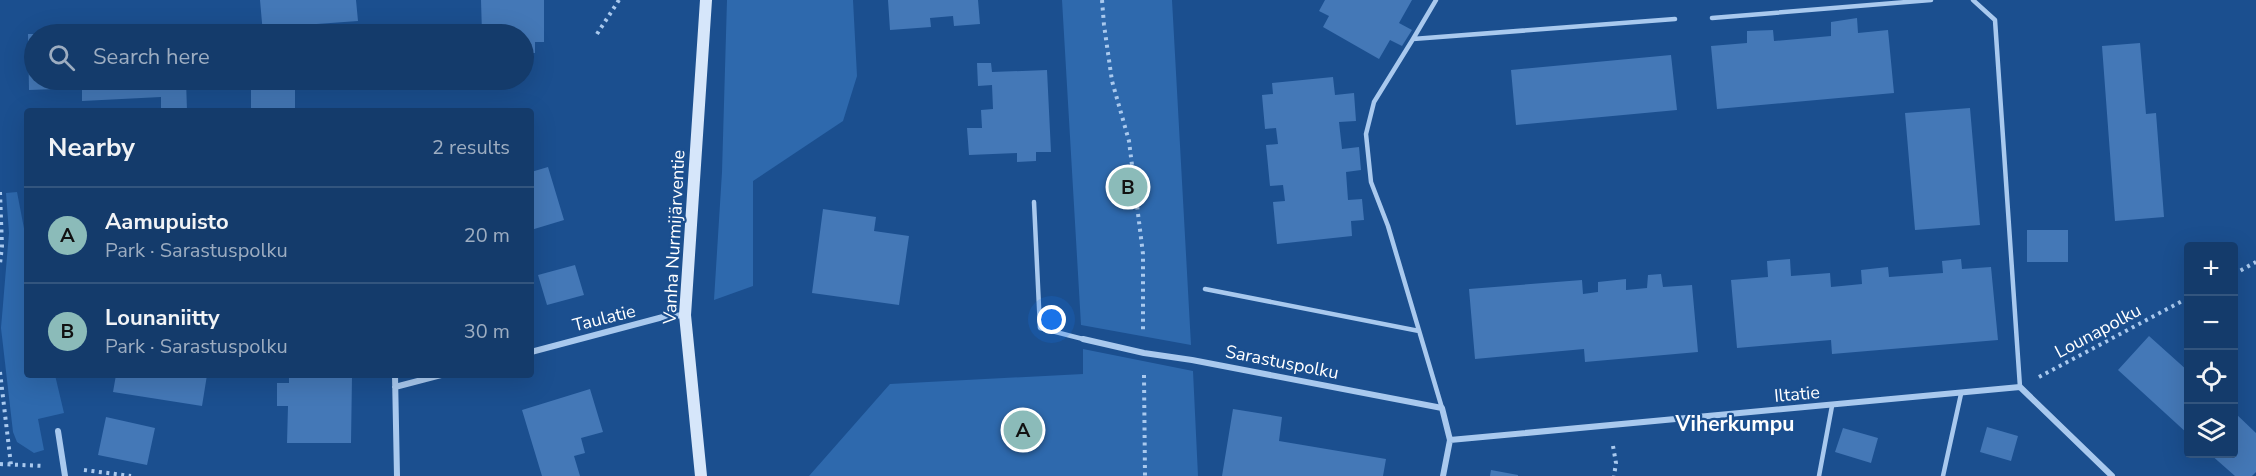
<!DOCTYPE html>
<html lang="en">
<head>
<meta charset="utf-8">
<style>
	:root { --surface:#143b6b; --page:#214673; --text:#f1f3f6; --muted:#9dadc1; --line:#33557e; --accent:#8bbbb9 }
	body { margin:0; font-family:"Nunito Sans",sans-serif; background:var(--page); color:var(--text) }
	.controls { position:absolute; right:18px; bottom:18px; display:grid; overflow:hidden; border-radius:6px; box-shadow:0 6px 24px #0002 }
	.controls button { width:54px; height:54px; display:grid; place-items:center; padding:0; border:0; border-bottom:2px solid var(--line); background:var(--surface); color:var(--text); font:30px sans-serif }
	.you { position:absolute; left:1052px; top:320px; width:21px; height:21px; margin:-15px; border:4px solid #fff; border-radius:50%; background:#1a73e8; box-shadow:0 0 0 9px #1a73e833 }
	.badge { display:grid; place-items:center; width:39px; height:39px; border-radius:50%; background:var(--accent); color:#111; font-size:20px; font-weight:700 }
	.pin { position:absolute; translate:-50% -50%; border:3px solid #fff; box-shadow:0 2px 6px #0006 }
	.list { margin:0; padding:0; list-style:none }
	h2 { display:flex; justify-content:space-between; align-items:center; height:78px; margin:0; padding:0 24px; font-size:26px }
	h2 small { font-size:20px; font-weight:400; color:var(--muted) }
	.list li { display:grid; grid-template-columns:39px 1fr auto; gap:18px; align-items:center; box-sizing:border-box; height:96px; padding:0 24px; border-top:2px solid var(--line) }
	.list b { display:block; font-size:22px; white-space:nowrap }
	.list p { margin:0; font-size:20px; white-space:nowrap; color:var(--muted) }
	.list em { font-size:20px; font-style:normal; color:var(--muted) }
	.icon { flex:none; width:33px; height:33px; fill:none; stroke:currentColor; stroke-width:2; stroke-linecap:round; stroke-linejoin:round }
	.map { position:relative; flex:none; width:2256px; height:476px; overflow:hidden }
	.search { position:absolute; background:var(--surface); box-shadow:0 6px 24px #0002; left:24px; top:24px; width:510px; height:66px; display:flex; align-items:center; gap:15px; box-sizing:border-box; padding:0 21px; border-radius:33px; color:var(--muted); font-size:22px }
	.panel { position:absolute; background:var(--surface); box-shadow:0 6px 24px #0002; left:24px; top:108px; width:510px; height:270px; border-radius:6px }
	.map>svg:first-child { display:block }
</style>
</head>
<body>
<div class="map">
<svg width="2256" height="476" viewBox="0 0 2256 476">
	<rect width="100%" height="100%" fill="#1b4f8f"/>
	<!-- green -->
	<path fill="#2e69ad" d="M 727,0 L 853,0 L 857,76 L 843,121 L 753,181 L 753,286 L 714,300 L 722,172 Z
		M 1062,0 L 1172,0 L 1191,345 L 1081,325 Z
		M 17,192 L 27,244 L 27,375 L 55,375 L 64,413 L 38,419 L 44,450 L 34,453 L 17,442 L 13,432 L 1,328 L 9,233 L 6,193 Z
		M 1083,349 L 1193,371 L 1198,476 L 809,476 L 890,384 L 1083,374 Z"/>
	<!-- building -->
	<path fill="#4478b7" d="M 260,0 L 356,0 L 358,21 L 303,25 L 304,34 L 263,34 Z
		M 481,0 L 544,0 L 544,42 L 535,42 L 535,53 L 524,53 L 524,34 L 482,34 Z
		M 888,0 L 978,0 L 980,24 L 954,26 L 953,16 L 930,18 L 931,27 L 890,30 Z
		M 1325,0 L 1412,0 L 1399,23 L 1412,30 L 1402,46 L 1390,40 L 1379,59 L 1323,27 L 1329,16 L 1319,11 Z
		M 1857,18 L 1858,33 L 1888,30 L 1894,93 L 1717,109 L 1711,46 L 1747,43 L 1747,31 L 1773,30 L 1774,41 L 1831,36 L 1831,22 Z
		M 112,31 L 112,34 L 81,34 L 80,33 Z
		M 28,34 L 34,34 L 34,80 L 186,80 L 187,111 L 161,111 L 161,97 L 82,101 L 82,88 L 29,90 Z
		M 2140,43 L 2146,114 L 2156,113 L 2164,217 L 2115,221 L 2102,46 Z
		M 1671,55 L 1677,110 L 1516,125 L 1511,70 Z
		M 977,63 L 991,63 L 992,72 L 1047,70 L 1051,152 L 1036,152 L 1036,161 L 1017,162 L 1017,153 L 969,155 L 967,128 L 982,128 L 981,110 L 993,109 L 992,85 L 978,86 Z
		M 1333,77 L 1335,95 L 1354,93 L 1356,121 L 1339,122 L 1342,149 L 1359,147 L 1361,170 L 1346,172 L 1348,200 L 1362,199 L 1364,220 L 1351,221 L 1352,236 L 1277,244 L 1273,202 L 1285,201 L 1283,185 L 1270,186 L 1266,145 L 1278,144 L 1276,128 L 1265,129 L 1262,95 L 1273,94 L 1272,83 Z
		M 251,80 L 295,80 L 295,111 L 251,111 Z
		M 1970,108 L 1980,225 L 1915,230 L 1905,113 Z
		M 548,167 L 564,220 L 531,230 L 531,172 Z
		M 823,209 L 876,217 L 874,231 L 909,236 L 899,305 L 812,293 Z
		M 2027,230 L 2068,230 L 2068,262 L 2027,262 Z
		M 1790,259 L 1791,276 L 1830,273 L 1831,287 L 1862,284 L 1861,270 L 1888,267 L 1889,277 L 1943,273 L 1942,261 L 1961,259 L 1962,269 L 1991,267 L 1998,340 L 1832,354 L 1831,340 L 1737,348 L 1731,280 L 1768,277 L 1767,261 Z
		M 575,265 L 584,295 L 547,305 L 538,275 Z
		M 1661,274 L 1663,287 L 1692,285 L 1698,352 L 1585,362 L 1584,349 L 1475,359 L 1469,289 L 1582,280 L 1583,294 L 1598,292 L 1598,282 L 1626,279 L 1626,290 L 1647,288 L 1648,275 Z
		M 2149,336 L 2188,371 L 2188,434 L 2118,370 Z
		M 116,375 L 207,375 L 202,406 L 113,392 Z
		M 289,375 L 352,376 L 351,443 L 287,443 L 288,406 L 277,406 L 277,383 L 289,383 Z
		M 590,389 L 603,432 L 581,438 L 585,453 L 574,456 L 580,476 L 542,476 L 522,410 Z
		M 1233,409 L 1282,417 L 1279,441 L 1386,459 L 1383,476 L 1222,476 Z
		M 2234,412 L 2256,433 L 2256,472 L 2252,476 L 2235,476 L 2210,454 L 2234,454 Z
		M 106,417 L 155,428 L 147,465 L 98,455 Z
		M 1987,427 L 2018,436 L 2011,461 L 1980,452 Z
		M 1843,428 L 1878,438 L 1871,463 L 1835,452 Z
		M 1491,470 L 1518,475 L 1518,476 L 1490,476 Z"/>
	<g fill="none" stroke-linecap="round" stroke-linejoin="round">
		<!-- path -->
		<path stroke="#a9c9ee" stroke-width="4" stroke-dasharray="3 4.5" stroke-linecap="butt" d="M 1102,0 L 1104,25 L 1112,81 L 1129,141 L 1143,254 L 1143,331
			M 597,34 L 619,0
			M 0,192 L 2,246 L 0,264
			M 2234,274 L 2256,262
			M 0,372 L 11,465
			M 1144,375 L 1145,476
			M 2039,377 L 2188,298
			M 1613,446 L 1616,463 L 1614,476
			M 0,464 L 44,466
			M 84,470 L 131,476"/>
		<!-- lane -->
		<path stroke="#a9c9ee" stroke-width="4.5" d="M 1973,0 L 1995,20 L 2020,387
			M 1712,18 L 1931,0
			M 1413,39 L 1436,0
			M 1034,202 L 1040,328 L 1083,339
			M 1205,289 L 1419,331
			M 1442,408 L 1388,226 L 1371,182 L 1366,134 L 1374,102 L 1413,39 L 1675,19
			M 1819,476 L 1832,406
			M 1943,476 L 1961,394"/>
		<!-- street -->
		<path stroke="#a9c9ee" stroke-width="6" d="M 1083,339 L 1144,353 L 1192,360 L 1442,408 L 1450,440 L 1443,476
			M 531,352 L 663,317 L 684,315
			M 395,375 L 397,476
			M 395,387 L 441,375
			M 58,431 L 65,476
			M 1450,440 L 2020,387 L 2112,476"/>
		<!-- secondary -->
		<path stroke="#d6e6fa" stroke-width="12" d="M 701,476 L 685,315 L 706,0"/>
	</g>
	<g text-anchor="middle" stroke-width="4.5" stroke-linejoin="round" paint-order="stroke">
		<!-- street labels -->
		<g font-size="18" fill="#fff" stroke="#1b4f8f">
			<text transform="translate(674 237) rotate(-87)" y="6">Vanha Nurmijärventie</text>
			<text transform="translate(604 318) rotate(-14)" y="6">Taulatie</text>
			<text transform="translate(2098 331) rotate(-28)" y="6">Lounapolku</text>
			<text transform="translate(1282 362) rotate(11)" y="6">Sarastuspolku</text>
			<text transform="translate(1797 394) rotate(-5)" y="6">Iltatie</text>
		</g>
		<!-- quarter labels -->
		<g font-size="21" font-weight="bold" fill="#fff" stroke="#1b4f8f">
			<text x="1735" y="431">Viherkumpu</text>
		</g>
	</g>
</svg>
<div class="controls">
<button>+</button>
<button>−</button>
<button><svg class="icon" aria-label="locate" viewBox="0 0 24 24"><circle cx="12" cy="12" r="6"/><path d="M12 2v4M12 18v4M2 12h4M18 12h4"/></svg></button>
<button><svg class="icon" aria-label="layers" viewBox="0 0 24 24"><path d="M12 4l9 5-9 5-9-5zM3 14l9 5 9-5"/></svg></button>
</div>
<div class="you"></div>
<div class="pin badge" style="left:1023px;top:430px">A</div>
<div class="pin badge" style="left:1128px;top:187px">B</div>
<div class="search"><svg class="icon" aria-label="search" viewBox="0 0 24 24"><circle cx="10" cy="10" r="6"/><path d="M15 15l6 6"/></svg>Search here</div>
<section class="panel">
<h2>Nearby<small>2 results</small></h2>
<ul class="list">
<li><span class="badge">A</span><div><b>Aamupuisto</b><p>Park · Sarastuspolku</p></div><em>20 m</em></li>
<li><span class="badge">B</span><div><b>Lounaniitty</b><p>Park · Sarastuspolku</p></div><em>30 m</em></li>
</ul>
</section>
</div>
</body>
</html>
